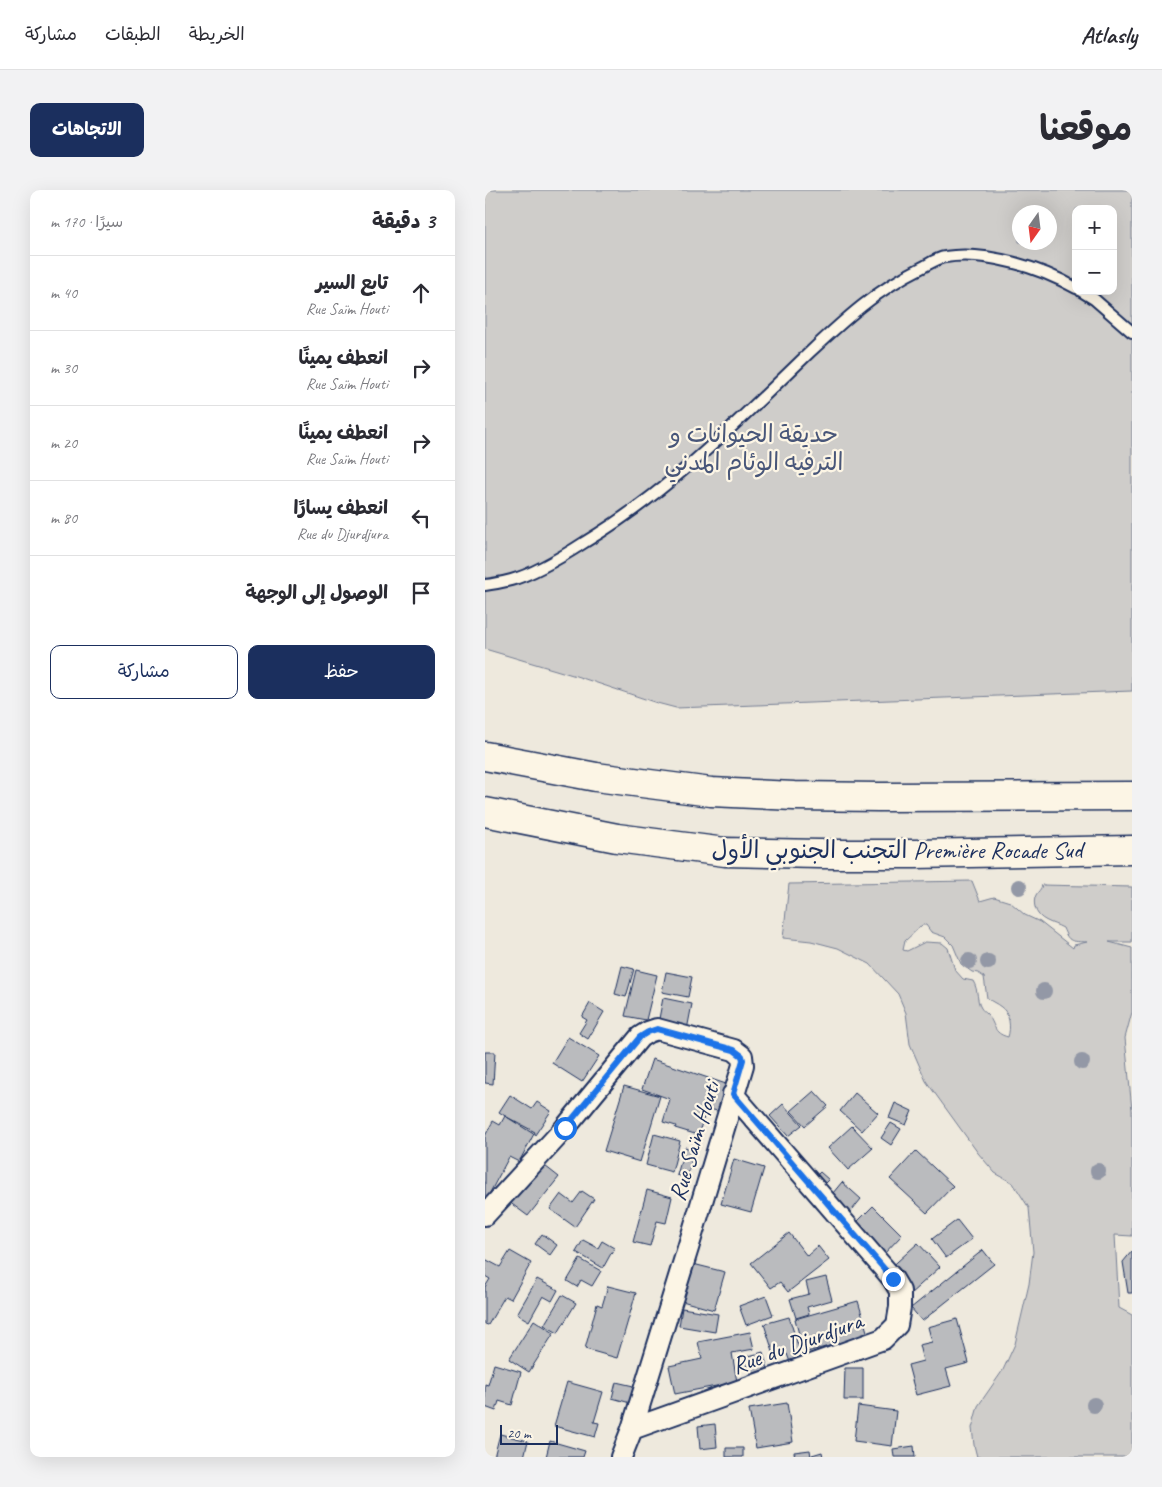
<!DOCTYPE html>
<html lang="ar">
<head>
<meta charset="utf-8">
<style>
	:root { --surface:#fff; --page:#f2f2f3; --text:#2b2b33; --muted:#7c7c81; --line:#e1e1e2; --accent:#1b2f5e }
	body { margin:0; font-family:Caveat,"Playpen Sans Arabic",sans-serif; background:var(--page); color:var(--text); direction:rtl }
	.controls { position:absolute; right:15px; top:15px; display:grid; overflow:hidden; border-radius:10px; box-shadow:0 5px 20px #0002 }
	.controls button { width:45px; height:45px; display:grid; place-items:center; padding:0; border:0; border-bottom:1px solid var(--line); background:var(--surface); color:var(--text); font:25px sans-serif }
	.compass { position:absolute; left:527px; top:15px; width:45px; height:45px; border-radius:50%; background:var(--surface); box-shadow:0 5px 20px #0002; rotate:194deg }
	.scale { position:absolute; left:15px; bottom:12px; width:58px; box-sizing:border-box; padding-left:5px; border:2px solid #1b2f5e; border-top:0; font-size:14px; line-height:18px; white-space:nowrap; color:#1b2f5e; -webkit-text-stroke:4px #fcf5e5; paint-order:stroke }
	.stop { position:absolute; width:15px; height:15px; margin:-11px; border:4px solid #1a73e8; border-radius:50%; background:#fff }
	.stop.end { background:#1a73e8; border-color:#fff; box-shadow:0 1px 5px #0008 }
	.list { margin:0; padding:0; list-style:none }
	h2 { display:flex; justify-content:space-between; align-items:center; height:65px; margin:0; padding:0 20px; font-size:21px }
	h2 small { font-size:16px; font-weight:400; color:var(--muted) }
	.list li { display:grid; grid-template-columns:32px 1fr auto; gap:15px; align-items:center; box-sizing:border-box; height:75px; padding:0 20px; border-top:1px solid var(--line) }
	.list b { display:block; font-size:19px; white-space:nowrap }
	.list p { margin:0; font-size:16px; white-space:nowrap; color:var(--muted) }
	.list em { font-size:16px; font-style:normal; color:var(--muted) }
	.actions { display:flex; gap:10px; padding:15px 20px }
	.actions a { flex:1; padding:11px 0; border:1px solid var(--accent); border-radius:10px; text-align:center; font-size:18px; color:var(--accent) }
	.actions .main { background:var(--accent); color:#fff }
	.icon { flex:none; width:28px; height:28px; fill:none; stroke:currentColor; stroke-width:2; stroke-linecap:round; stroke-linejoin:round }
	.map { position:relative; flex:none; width:647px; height:1267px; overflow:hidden; direction:ltr; border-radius:10px }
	header { display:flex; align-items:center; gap:30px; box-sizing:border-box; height:70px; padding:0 25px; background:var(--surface); border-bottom:1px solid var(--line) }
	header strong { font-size:24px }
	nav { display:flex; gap:28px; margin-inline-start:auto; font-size:18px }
	.intro { display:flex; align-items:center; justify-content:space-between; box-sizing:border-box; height:120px; padding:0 30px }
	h1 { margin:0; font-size:35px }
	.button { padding:12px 22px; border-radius:10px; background:var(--accent); color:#fff; font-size:18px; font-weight:700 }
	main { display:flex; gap:30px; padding:0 30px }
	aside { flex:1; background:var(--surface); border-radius:10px; box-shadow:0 5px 20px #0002 }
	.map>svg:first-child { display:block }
</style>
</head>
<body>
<header>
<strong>Atlasly</strong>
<nav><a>الخريطة</a><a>الطبقات</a><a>مشاركة</a></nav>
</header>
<div class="intro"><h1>موقعنا</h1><a class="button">الاتجاهات</a></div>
<main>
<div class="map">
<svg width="647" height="1267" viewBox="0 0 647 1267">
	<rect width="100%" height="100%" fill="#eee9dd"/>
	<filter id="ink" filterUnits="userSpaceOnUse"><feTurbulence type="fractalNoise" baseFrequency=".02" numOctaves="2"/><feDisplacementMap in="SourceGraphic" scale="10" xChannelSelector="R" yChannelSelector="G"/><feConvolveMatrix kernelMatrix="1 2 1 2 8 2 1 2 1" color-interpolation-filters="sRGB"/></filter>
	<g filter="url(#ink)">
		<!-- green -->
		<path fill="#cfcdca" stroke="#757e94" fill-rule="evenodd" d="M 0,0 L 647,0 L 647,501 L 191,518 L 172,513 L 91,486 L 0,459 ZM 591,19 L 628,19 L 628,101 L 591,101 ZM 534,22 L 564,22 L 564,52 L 534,52 Z
			M 487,691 L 495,711 L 509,707 L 525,712 L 540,725 L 555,732 L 588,758 L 589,755 L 602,752 C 586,751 584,753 578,738 C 567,732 553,731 550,717 C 549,713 549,709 551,705 C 553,701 556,700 557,695 L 647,697 L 647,752 L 624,752 L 647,758 L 647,822 L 640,848 L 647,920 L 647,1046 L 630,1045 L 634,1118 L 647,1125 L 647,1267 L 492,1267 L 489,1255 L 487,1238 L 493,1216 L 518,1180 L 530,1154 L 544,1094 L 548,1062 L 544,1018 L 528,993 L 510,983 L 493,963 L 441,891 L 425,854 L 421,823 L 413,804 L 385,774 L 353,758 L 326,751 L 298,748 L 304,694 ZM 437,735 L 441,735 L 446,742 L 460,747 L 468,755 L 476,774 L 487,782 L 493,783 L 499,787 L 502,808 C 507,812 511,813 516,817 C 525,823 526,838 523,847 C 507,843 511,834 502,824 C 499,821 499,822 496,818 C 491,810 494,801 488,791 L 478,789 L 470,780 L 463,758 L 457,753 L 440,752 L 422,761 L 418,760 L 420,751 Z"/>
		<!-- building -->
		<path fill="#babbbe" stroke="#1b2f5e" d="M 137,776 L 149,779 L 141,807 L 130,804 Z
			M 151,780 L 172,785 L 161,830 L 140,826 Z
			M 181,782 L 207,787 L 203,807 L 177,802 Z
			M 178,808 L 207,814 L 201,845 L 172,839 Z
			M 105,813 L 119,822 L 103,849 L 94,843 L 102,830 L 97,827 Z
			M 83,847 L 114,866 L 97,892 L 67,873 Z
			M 0,862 L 10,862 L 8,894 L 0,893 Z
			M 167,869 L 244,895 L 235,922 L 222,918 L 213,945 L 190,938 L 191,936 L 178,932 L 185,909 L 157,899 Z
			M 139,896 L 175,906 L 155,972 L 119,961 Z
			M 329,901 L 343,916 L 320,936 L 306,921 Z
			M 370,903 L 393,923 L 377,941 L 355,921 Z
			M 25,905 L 47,919 L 52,912 L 66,921 L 50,945 L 14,922 Z
			M 410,913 L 427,921 L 421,935 L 404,928 Z
			M 298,914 L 317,935 L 303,946 L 285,926 Z
			M 20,926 L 50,942 L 34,972 L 24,967 L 0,1012 L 0,946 L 8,931 L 15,935 Z
			M 406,933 L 416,939 L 406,955 L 396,948 Z
			M 367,936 L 388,958 L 363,980 L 343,958 Z
			M 169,944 L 195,951 L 187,982 L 161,975 Z
			M 200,957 L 210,960 L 202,988 L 192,985 Z
			M 431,961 L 468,996 L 442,1023 L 405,989 Z
			M 51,969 L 74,987 L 43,1026 L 20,1009 Z
			M 249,969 L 279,978 L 266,1022 L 236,1014 Z
			M 335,982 L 344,990 L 329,1005 L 320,997 Z
			M 357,992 L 376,1009 L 363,1025 L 343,1009 Z
			M 162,1000 L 187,1007 L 181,1033 L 172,1031 L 165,1056 L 148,1052 Z
			M 97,1001 L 109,1009 L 90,1037 L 65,1019 L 76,1004 L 88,1013 Z
			M 388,1016 L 417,1045 L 397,1066 L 367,1037 Z
			M 472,1030 L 487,1049 L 461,1068 L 447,1049 Z
			M 304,1043 L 322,1066 L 333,1056 L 344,1070 L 303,1102 L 295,1092 L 286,1098 L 266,1073 Z
			M 57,1044 L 72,1055 L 65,1065 L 50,1054 Z
			M 98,1050 L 113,1058 L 117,1051 L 129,1058 L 118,1078 L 91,1062 Z
			M 433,1053 L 455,1077 L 424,1105 L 402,1081 Z
			M 498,1060 L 509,1074 L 437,1131 L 426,1118 Z
			M 25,1061 L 46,1073 L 26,1109 L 20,1106 L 3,1135 L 0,1134 L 0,1097 L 5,1089 L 0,1086 L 0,1069 L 15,1077 Z
			M 647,1061 L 647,1103 L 643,1103 L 638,1072 Z
			M 95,1069 L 116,1081 L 107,1096 L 96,1090 L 92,1097 L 82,1091 Z
			M 208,1074 L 240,1082 L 229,1120 L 197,1111 Z
			M 341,1087 L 347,1110 L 322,1117 L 324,1124 L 311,1128 L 305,1109 L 324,1104 L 321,1092 Z
			M 52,1089 L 73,1100 L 67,1111 L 58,1106 L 44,1131 L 32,1124 Z
			M 123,1096 L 151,1103 L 132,1168 L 100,1159 L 112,1114 L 117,1116 Z
			M 77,1105 L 91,1113 L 73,1143 L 59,1135 Z
			M 281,1106 L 288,1125 L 261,1135 L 254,1116 Z
			M 373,1111 L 383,1145 L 319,1163 L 310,1129 Z
			M 197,1118 L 233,1124 L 230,1142 L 194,1136 Z
			M 304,1127 L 317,1168 L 305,1172 L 302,1164 L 290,1168 L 279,1134 Z
			M 472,1129 L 484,1173 L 461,1179 L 466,1196 L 431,1205 L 423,1175 L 438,1171 L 434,1155 L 447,1152 L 443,1137 Z
			M 49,1130 L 69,1143 L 44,1182 L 24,1169 Z
			M 265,1142 L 269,1159 L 247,1163 L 252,1192 L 190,1204 L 184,1176 L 217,1169 L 213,1152 Z
			M 278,1162 L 283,1179 L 266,1184 L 263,1175 L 256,1178 L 253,1169 Z
			M 9,1174 L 36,1182 L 27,1215 L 14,1211 L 11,1221 L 0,1217 L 0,1194 L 3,1195 Z
			M 360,1178 L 378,1178 L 378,1210 L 359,1210 Z
			M 82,1192 L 118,1202 L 109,1232 L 114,1233 L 110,1247 L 69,1236 Z
			M 131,1192 L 153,1197 L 149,1214 L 127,1208 Z
			M 302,1213 L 308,1252 L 271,1258 L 264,1219 Z
			M 373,1216 L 411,1221 L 407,1256 L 369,1251 Z
			M 230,1234 L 232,1257 L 215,1259 L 213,1236 Z
			M 15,1244 L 43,1251 L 39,1267 L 9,1267 Z
			M 65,1251 L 100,1261 L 98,1267 L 61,1267 Z
			M 429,1256 L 430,1267 L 409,1267 L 408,1259 Z
			M 241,1258 L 258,1258 L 258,1267 L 241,1267 Z
			M 325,1260 L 326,1267 L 310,1267 L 309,1262 Z
			M 337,1262 L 338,1267 L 328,1267 L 327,1265 Z"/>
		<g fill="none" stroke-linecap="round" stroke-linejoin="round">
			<!-- lane casing -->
			<g stroke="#1b2f5e" stroke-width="14">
				<path id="lane" d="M 596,101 L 609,109 L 647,142
					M 0,395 C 9,394 18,392 26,390 C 49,384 80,365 100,352 C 185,301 254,230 325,162 C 360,129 393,99 436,78 C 444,74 452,68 460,67 C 500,60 556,78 591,98"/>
			</g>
			<!-- street casing -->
			<g stroke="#1b2f5e" stroke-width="24">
				<path id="street" d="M 0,1025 L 80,938 L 155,847 L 163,842 L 172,839 L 249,860 L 257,866 L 258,875 L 203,1058 L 147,1239 L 136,1267
					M 147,1239 L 398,1149 L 412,1135 L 415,1117 L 415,1101 L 408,1089 L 248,904"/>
			</g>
			<!-- highway casing -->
			<g stroke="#1b2f5e" stroke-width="31">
				<path id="highway" d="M 0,566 L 111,587 L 226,602 L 309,606 L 394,607 L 647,606
					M 0,622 L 132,648 L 240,662 L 335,664 L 430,664 L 647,660"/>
			</g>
			<!-- lane -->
			<use href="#lane" stroke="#fcf5e5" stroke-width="10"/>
			<!-- street -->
			<use href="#street" stroke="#fcf5e5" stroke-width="20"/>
			<!-- highway -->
			<use href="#highway" stroke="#fcf5e5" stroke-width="28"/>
		</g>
		<!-- trees -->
		<g fill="#9398a6">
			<circle cx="534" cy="697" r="8"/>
			<circle cx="484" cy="771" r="8"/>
			<circle cx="503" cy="772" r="8"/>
			<circle cx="559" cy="801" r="8"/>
			<circle cx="597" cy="872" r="8"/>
			<circle cx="613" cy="981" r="8"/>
			<circle cx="609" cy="1215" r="8"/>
		</g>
	</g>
	<g fill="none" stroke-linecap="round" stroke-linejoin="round" filter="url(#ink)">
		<!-- route -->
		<path stroke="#1a73e8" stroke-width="6" d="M 80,938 L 155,847 L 163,842 L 172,839 L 249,860 L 257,866 L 258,870 L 248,904 L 408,1089"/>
	</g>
	<g text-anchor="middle" stroke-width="4.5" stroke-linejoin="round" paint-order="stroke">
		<!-- park labels -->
		<g font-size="24" fill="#485679" stroke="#fcf5e5">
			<text x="269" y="252">حديقة الحيوانات و<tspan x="269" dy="28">الترفيه الوئام المدني</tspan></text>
		</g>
		<!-- street labels -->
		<g font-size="24" fill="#1b2f5e" stroke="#fcf5e5">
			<text x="412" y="668">التجنب الجنوبي الأول Première Rocade Sud</text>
			<text transform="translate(209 951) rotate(-73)" y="8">Rue Saïm Houti</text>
			<text transform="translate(312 1153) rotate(-20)" y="8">Rue du Djurdjura</text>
		</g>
	</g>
</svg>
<div class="controls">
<button>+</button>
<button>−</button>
</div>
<svg class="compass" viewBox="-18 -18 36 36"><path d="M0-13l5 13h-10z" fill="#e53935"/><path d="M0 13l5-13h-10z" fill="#7c7c81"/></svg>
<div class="scale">20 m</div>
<div class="stop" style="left:80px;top:938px"></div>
<div class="stop end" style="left:408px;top:1089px"></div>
</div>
<aside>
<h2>3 دقيقة<small>سيرًا · 170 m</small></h2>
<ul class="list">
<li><svg class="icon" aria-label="ahead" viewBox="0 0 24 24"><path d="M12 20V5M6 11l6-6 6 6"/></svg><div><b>تابع السير</b><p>Rue Saïm Houti</p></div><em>40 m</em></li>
<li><svg class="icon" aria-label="right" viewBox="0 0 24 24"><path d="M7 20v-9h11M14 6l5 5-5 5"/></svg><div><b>انعطف يمينًا</b><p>Rue Saïm Houti</p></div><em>30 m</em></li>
<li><svg class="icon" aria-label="right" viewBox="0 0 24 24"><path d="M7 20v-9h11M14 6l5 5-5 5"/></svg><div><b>انعطف يمينًا</b><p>Rue Saïm Houti</p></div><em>20 m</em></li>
<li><svg class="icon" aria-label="left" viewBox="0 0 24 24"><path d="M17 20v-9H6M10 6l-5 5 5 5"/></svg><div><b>انعطف يسارًا</b><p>Rue du Djurdjura</p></div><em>80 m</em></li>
<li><svg class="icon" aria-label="arrive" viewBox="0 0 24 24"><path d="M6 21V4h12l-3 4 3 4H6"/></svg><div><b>الوصول إلى الوجهة</b></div></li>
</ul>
<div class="actions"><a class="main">حفظ</a><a>مشاركة</a></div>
</aside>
</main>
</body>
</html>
